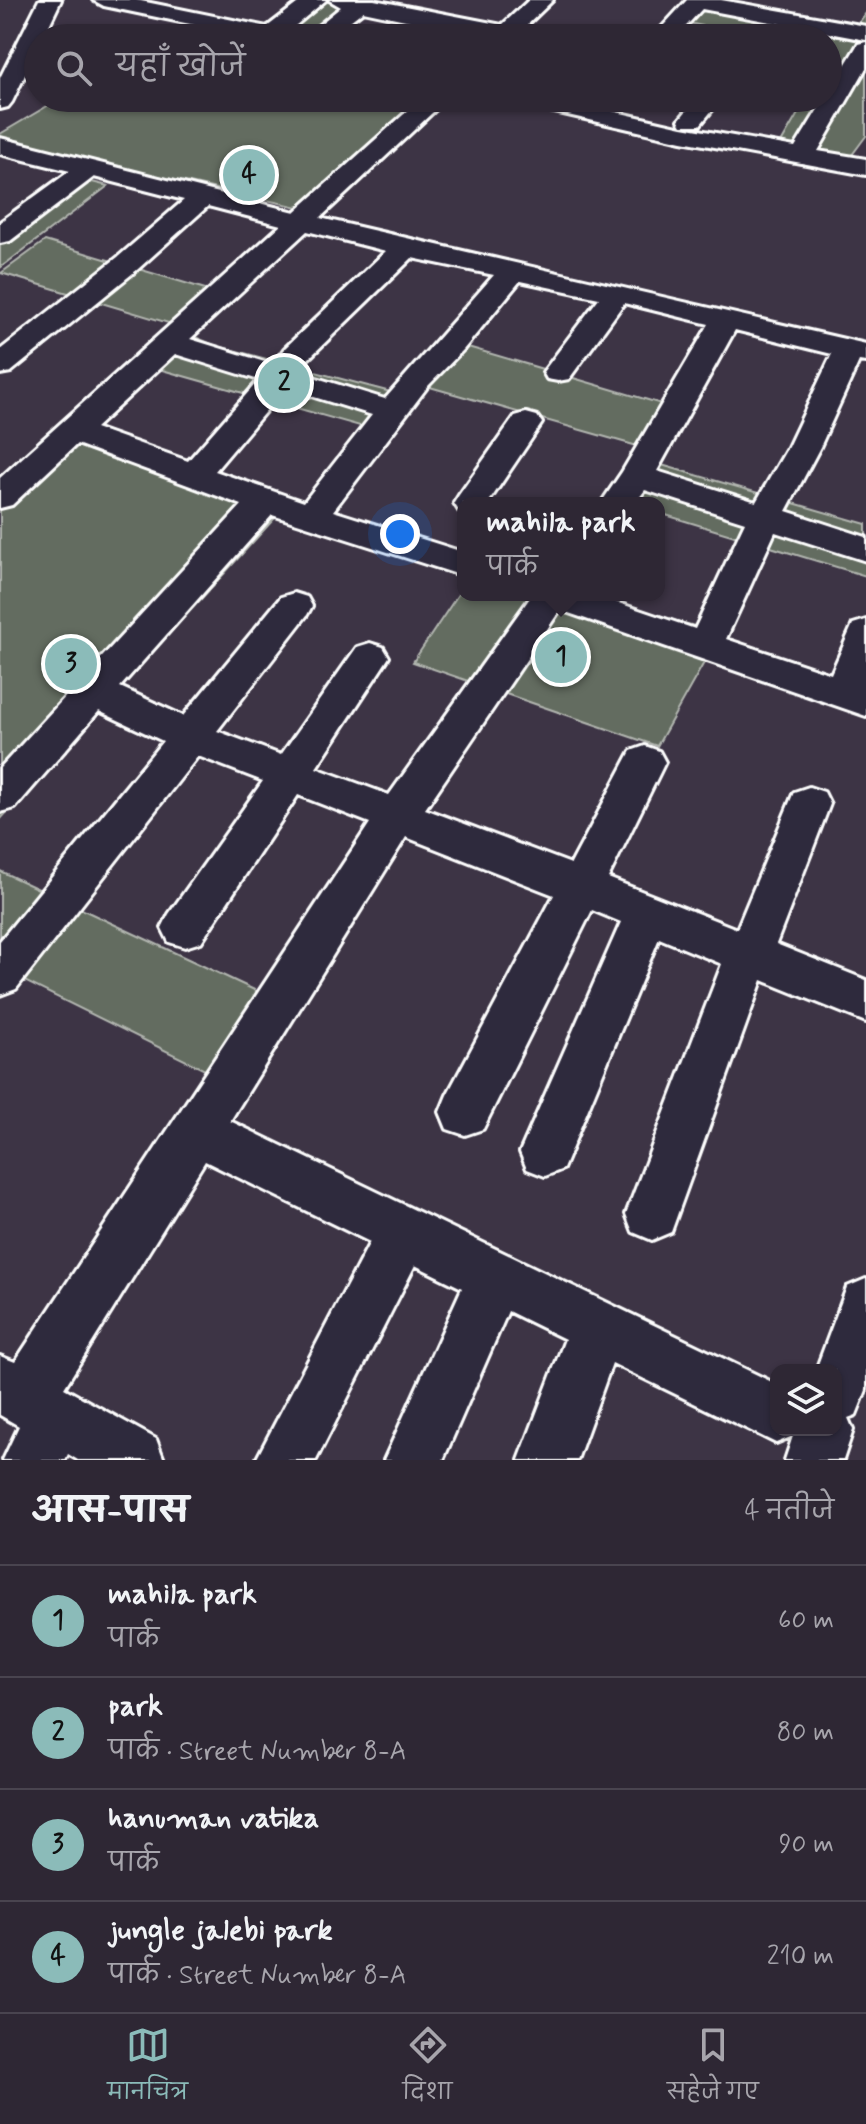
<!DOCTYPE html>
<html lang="hi">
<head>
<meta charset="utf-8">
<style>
	:root { --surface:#2e2734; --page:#362f3c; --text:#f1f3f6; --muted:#a7a5ac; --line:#49444f; --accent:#8bbbb9 }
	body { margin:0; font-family:Mynerve,"Playpen Sans Deva",sans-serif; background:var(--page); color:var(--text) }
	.controls { position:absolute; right:24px; bottom:24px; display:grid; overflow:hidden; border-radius:16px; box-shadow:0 2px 6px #0004 }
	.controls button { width:72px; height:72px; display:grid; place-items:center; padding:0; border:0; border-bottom:2px solid var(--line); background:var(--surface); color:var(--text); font:40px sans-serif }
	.you { position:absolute; left:400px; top:534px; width:28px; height:28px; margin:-20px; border:6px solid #fff; border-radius:50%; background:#1a73e8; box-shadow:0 0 0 12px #1a73e833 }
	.badge { display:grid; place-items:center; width:52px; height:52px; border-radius:50%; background:var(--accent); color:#111; font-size:26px; font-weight:700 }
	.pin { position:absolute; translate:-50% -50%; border:4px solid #fff; box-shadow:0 2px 8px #0006 }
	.popup { position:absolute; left:457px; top:497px; width:208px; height:104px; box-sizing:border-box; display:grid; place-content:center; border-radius:16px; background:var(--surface); filter:drop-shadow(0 2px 6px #0005); font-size:26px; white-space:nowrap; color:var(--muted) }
	.popup b { font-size:30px; color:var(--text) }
	.popup::after { content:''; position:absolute; left:50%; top:100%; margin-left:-16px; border:16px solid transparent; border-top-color:var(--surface) }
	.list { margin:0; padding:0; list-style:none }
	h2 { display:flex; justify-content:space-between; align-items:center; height:104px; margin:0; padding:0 32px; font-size:34px }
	h2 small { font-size:26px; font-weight:400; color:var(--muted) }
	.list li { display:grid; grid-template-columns:52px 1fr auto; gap:24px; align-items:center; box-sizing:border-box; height:112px; padding:0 32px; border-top:2px solid var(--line) }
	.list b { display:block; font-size:30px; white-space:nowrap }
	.list p { margin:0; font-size:26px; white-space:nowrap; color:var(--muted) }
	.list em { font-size:26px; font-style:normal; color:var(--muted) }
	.icon { flex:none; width:44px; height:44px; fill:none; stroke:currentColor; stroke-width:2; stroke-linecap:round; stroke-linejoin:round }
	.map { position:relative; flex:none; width:866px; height:1460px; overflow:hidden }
	.search { position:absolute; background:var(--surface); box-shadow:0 2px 6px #0004; left:24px; right:24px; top:24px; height:88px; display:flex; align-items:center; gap:20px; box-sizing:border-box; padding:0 28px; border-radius:44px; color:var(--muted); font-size:30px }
	.sheet { height:552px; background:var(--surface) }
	nav { display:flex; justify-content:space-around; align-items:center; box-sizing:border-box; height:112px; border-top:2px solid var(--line); background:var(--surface); font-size:22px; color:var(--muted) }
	nav a { display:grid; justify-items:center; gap:4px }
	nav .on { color:var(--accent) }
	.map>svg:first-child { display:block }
</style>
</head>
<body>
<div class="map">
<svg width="866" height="1460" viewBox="0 0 866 1460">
	<rect width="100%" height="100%" fill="#3d3445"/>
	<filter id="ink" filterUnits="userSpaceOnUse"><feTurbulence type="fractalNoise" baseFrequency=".0125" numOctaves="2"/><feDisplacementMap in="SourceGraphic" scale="16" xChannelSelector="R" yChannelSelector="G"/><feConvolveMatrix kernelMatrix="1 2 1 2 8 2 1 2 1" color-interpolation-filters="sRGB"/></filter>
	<g filter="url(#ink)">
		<!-- green -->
		<path fill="#646c60" stroke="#b2b6b0" stroke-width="2" d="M 690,0 L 851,33 L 866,13 L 866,136 L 846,163 L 777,150 L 807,98 L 828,98 L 828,67 L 837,54 L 828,52 L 828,38 L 760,38 L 679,21 Z
			M 324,1 L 351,7 L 310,37 L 284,31 Z
			M 193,19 L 279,38 L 162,38 Z
			M 61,98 L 427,98 L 307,209 L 0,141 L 0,134 Z
			M 76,178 L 108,186 L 0,268 L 0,236 Z
			M 45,241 L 222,294 L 185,328 L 1,273 Z
			M 190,335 L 214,345 L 417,399 L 381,432 L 155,368 Z
			M 461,345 L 689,412 L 662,453 L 426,386 Z
			M 74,441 L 284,508 L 0,820 L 0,506 Z
			M 658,464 L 866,524 L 866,576 L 659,513 L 659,503 L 633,503 Z
			M 463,587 L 463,595 L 582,595 L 724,634 L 710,652 L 657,746 L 413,662 Z
			M 0,871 L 263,994 L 215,1075 L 0,969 Z"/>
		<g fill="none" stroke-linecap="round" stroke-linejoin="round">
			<!-- minor casing -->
			<g stroke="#fff" stroke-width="6">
				<path id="minor" d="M 39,0 L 61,0 L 43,38 L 38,38 L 38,48 L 12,102 L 8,107 L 0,109 L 0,78 Z
					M 93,0 L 136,0 L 267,27 L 302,0 L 326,0 L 289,31 L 298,33 L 301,38 L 257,38 L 104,6 Z
					M 329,0 L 374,0 L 502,25 L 529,0 L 553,0 L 523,29 L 542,33 L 545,38 L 490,38 L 363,11 L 328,38 L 303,38 L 341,7 Z
					M 687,0 L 721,0 L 866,26 L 866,40 L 702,9 L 675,38 L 652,38 Z
					M 866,42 L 866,68 L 818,151 L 866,159 L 866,175 L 682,141 L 515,103 L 511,98 L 555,98 L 682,127 L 795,147 L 825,98 L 828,98 L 828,93 L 855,49 L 858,44 Z
					M 422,98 L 448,98 L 320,218 L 866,344 L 866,362 L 859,361 L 820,447 L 786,511 L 866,537 L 866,561 L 775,532 L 726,639 L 831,674 L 853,624 L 866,620 L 866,716 L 560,610 L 425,809 L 571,864 L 631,751 L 645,746 L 659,751 L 665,762 L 608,878 L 737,929 L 794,792 L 809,787 L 824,792 L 830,804 L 776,944 L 866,980 L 866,1022 L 762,980 L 671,1232 L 652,1240 L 633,1232 L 626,1214 L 722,964 L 659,938 L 563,1169 L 545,1176 L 527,1169 L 520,1152 L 621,922 L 592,910 L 483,1129 L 465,1135 L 447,1129 L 440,1112 L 447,1095 L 554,895 L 406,837 L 230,1121 L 776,1384 L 776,1430 L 836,1430 L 836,1370 L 816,1370 L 847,1287 L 866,1279 L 866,1390 L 856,1415 L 848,1418 L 853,1430 L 843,1460 L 785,1460 L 793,1436 L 776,1443 L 612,1363 L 577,1460 L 519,1460 L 565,1339 L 508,1311 L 443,1460 L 384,1460 L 462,1288 L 415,1265 L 316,1460 L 256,1460 L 370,1242 L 205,1161 L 64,1388 L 156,1439 L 164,1460 L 78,1460 L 68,1454 L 65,1460 L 3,1460 L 19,1426 L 0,1415 L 0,1356 L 15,1362 L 370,823 L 298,795 L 201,942 L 185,947 L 169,942 L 162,928 L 169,914 L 263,781 L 198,756 L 16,989 L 0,995 L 0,941 L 163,741 L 99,711 L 15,808 L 0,812 L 0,768 L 242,505 L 77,444 L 12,505 L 0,508 L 0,478 L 281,225 L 208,206 L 138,269 L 11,372 L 0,374 L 0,350 L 118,257 L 184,200 L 94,177 L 10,241 L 0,243 L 0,222 L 70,171 L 0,154 L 0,138 L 295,212 ZM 307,231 L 386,251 L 284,349 L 280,355 L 284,361 L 295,364 L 306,361 L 412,258 L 494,275 L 385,399 L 190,339 ZM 520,281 L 599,298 L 543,372 L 547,379 L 558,381 L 569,379 L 624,303 L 709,324 L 622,472 L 601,503 L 635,503 L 645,490 L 745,522 L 695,629 L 595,595 L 532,595 L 389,795 L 316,768 L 389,657 L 383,647 L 370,643 L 357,647 L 281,755 L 217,731 L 307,615 L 312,606 L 307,597 L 294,593 L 281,597 L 183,716 L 120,687 L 272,515 L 463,576 L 463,552 L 333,511 L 428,386 L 463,350 ZM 735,330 L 832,354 L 788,447 L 756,502 L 657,471 ZM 175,354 L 259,380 L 188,461 L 95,428 ZM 285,388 L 372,415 L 304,502 L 215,471 Z
					M 697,98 L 722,98 L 700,125 L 682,125 L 679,120 Z
					M 526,413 L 537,416 L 542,423 L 488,503 L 463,503 L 463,512 L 459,511 L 454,503 L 459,495 L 515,416 Z"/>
			</g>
			<!-- minor -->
			<use href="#minor" fill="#2f2a3d" fill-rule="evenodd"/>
		</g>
	</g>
</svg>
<div class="controls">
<button><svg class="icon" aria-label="layers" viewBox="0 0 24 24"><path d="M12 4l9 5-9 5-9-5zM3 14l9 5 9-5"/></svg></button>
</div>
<div class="you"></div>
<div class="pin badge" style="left:561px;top:657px">1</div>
<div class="popup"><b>mahila park</b>पार्क</div>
<div class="pin badge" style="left:284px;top:383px">2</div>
<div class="pin badge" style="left:71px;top:664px">3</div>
<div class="pin badge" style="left:249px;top:175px">4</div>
<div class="search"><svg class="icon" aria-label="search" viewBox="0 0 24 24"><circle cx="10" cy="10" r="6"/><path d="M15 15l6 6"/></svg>यहाँ खोजें</div>
</div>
<section class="sheet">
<h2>आस-पास<small>4 नतीजे</small></h2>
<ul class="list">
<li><span class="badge">1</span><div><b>mahila park</b><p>पार्क</p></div><em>60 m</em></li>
<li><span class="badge">2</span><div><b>park</b><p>पार्क · Street Number 8-A</p></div><em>80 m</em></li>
<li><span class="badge">3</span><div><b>hanuman vatika</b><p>पार्क</p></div><em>90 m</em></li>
<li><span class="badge">4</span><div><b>jungle jalebi park</b><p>पार्क · Street Number 8-A</p></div><em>210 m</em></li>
</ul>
</section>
<nav>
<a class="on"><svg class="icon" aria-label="map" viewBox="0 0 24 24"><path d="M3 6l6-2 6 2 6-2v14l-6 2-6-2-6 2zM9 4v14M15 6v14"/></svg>मानचित्र</a>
<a><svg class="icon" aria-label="directions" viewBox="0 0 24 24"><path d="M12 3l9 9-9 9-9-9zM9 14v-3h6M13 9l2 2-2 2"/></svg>दिशा</a>
<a><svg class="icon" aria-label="saved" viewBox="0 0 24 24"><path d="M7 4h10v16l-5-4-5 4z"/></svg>सहेजे गए</a>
</nav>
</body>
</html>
